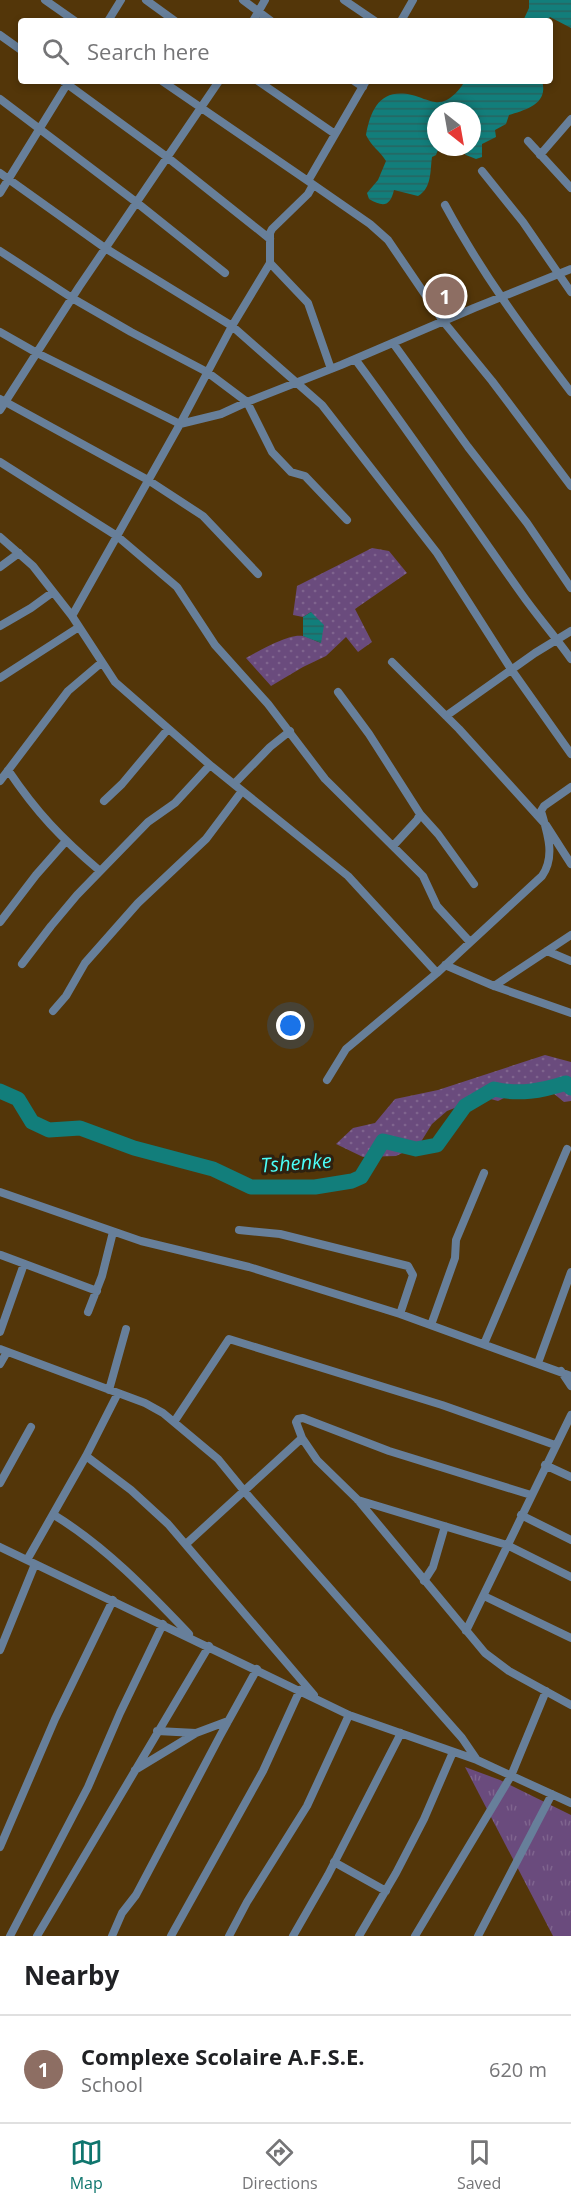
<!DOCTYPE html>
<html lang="en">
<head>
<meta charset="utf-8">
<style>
	:root { --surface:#fff; --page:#f6f6f6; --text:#202124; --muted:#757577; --line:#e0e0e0; --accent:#0f766e }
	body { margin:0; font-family:"Open Sans",sans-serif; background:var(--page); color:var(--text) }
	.compass { position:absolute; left:427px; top:102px; width:54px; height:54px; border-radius:50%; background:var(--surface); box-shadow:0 3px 9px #0003; rotate:149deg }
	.you { position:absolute; left:291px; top:1026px; width:21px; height:21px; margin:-15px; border:4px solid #fff; border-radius:50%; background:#1a73e8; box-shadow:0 0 0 9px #1a73e833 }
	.badge { display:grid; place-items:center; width:39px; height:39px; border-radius:50%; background:var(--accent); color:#fff; font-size:20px; font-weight:700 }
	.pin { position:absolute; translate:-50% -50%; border:3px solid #fff; box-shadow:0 2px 6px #0006 }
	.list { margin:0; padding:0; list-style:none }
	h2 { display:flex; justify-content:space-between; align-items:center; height:78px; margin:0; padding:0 24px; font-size:26px }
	h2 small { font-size:20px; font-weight:400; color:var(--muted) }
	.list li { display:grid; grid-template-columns:39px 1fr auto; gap:18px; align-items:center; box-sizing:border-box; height:108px; padding:0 24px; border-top:2px solid var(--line) }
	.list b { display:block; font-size:22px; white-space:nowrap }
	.list p { margin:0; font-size:20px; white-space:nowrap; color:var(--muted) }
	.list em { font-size:20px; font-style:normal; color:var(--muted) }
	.icon { flex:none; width:33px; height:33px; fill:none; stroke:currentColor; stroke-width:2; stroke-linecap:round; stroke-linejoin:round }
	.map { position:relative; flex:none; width:571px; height:1936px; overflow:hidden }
	.search { position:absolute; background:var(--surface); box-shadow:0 3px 9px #0003; left:18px; right:18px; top:18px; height:66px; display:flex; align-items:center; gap:15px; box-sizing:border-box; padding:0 21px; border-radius:6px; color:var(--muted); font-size:22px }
	.sheet { height:186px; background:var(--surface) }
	nav { display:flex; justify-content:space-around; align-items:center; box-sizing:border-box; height:84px; border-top:2px solid var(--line); background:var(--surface); font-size:16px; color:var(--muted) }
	nav a { display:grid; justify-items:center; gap:3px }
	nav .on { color:var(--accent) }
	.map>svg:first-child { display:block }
</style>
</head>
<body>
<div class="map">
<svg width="571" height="1936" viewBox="0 0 571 1936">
	<defs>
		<pattern id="grass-tufts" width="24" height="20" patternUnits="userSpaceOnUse" patternTransform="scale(1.5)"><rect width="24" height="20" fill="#6a4b7d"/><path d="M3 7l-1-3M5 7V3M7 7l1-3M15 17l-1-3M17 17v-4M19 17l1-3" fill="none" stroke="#7f648e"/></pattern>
		<pattern id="park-dots" width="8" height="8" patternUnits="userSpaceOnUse" patternTransform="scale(1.5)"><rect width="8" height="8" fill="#6a4b7d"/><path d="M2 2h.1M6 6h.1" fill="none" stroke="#7f648e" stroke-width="1.8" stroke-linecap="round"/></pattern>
		<pattern id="water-rules" width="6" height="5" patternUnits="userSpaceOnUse" patternTransform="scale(1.5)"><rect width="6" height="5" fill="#127e7b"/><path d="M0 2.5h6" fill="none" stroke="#276561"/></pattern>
	</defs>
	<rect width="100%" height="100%" fill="#533609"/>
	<!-- grass -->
	<path fill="url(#grass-tufts)" d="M 465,1767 L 500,1780 L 571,1815 L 571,1936 L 553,1936 Z"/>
	<!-- park -->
	<path fill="url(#park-dots)" d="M 372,548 L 389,551 L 407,573 L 355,609 L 372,642 L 358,652 L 346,637 L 326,656 L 303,667 L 271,686 L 246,658 C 259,651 289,633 303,636 C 309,637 315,641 321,643 L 311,612 L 303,617 L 293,615 L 297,586 Z
		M 545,1055 L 571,1062 L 571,1101 L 564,1102 L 548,1089 L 516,1092 L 498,1101 L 483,1097 L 447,1111 L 432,1124 L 419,1145 L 396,1156 L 363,1157 L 336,1144 L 353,1128 L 375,1123 L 395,1099 L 438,1090 Z"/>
	<!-- water -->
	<path fill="url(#water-rules)" d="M 529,0 L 571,0 L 571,28 L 550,17 L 546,21 L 523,21 L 529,8 Z
		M 465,81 L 542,81 C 549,104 525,110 509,115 L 506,124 L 495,130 L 496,137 L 482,144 L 482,157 L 476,159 L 466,155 L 456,147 L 472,147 L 472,111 L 436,111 L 436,147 L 439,147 L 436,155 L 432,157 C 430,171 432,188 418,196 L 394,190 C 390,207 383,207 369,199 L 367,193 L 378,180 L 386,161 C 380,151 371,146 366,135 C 371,108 381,88 412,95 C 420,97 428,101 435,102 C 448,104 459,91 465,81 Z
		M 311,612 L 324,625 L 321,643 L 303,636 L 303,617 Z"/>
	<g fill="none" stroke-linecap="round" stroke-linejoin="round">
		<!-- river -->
		<path stroke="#127e7b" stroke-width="15" d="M 0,1091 L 18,1099 L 32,1122 L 49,1130 L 80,1128 L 134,1148 L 213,1169 L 251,1187 L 315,1187 L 352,1181 L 361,1177 L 383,1141 L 416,1149 L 437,1145 L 465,1106 L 494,1089 C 519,1095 541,1091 566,1083 L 571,1088"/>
		<!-- minor -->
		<path stroke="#677f9a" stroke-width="8" d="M 45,0 L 75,21
			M 146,0 L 175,21
			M 243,0 L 271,21
			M 344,0 L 375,21
			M 108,21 L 121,0
			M 253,21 L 265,0
			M 401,21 L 413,0
			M 0,35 L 21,50
			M 63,81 L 167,157 L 270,239
			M 162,81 L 308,181 L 366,81
			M 258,81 L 335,134
			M 354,81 L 363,87
			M 0,99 L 136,202 L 225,273
			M 528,141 L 571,188
			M 540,155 L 571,119
			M 482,171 L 523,222 L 571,292
			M 0,173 L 105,248 L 232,326 L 322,405 L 437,553 L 511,669 L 571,754
			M 308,181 L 370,224 L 388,240 L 443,321 L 492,381 L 571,486
			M 0,193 L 69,81
			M 445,205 C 481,272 525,332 571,392
			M 0,251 L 72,298 L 131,332 L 207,372 L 247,402 L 272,452 L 291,472 L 305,476 L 347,520
			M 270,263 L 308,303 L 331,369
			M 0,332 L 37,353 L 180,424 L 221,414 L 247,402 L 341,365 L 474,308 L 571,269
			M 393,343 L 468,447 L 527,523 L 571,588
			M 355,359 C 412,436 466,515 521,593 C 537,616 555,636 571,659
			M 0,399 L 148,480 L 203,516 L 258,574
			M 0,410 L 79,287 L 219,81
			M 0,462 L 117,536 L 177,587 L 215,645 L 268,704 L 325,779 L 423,876 L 437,906 L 470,942
			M 0,537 L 33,566 L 72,616 L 115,682 L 210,765 L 348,876 L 437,973
			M 0,567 L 19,553
			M 72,616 L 180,424 L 232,326 L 270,263 L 270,233 L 272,229 L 308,194 L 313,185
			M 0,626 L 31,608 L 53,592
			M 392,662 L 459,729 L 546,825 L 571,864
			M 0,678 L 79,627
			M 338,692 L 369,734 L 420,814 L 417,820 L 393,846
			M 446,716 L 535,653 L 571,631
			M 8,770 C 37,813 61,838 100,871
			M 0,781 L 68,691 L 101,663
			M 234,784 L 270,747 L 290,731
			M 104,801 L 122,784 L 168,729
			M 420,814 L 438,834 L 474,884
			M 0,922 L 36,875 L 66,841
			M 547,951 L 571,961
			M 22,964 L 51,926 L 77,895 L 148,822 L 175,803 L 210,765
			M 445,965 L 494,986 L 571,1013
			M 494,986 L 571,935
			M 53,1011 L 66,996 L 85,963 L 138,903 L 206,839 L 242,791
			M 327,1080 L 346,1049 L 437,973 L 542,876 C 556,856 547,832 541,811 L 544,806 L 571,787
			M 0,1192 L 141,1241 L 249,1267 L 400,1314 L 571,1376
			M 239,1230 L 280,1234 L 408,1266 L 413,1275 L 400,1314
			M 1,1255 L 97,1291
			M 88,1312 L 102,1276 L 113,1232
			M 431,1325 L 455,1258 L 456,1240 L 484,1173
			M 0,1332 L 24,1264
			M 484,1344 L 567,1149
			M 0,1349 L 145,1403 L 163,1413 L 218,1459 L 245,1492 L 462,1738 L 477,1760
			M 538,1363 L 571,1272
			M 0,1364 L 7,1352
			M 561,1371 L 571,1386
			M 109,1390 L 126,1329
			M 174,1422 L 229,1339 L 442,1405 L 555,1445
			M 86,1456 L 131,1490 L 168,1524 L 314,1695
			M 545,1465 L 571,1477
			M 0,1483 L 31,1427
			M 531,1495 L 389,1451 L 303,1418 L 298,1419 L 296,1422 L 302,1438 L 317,1460 L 358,1500 L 485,1653 L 509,1671 L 571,1705
			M 358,1500 L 507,1545 L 571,1577
			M 54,1515 C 105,1546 148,1591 189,1634
			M 521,1515 L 571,1540
			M 186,1544 L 302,1438
			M 0,1547 L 349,1715 L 477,1760 L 571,1803
			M 27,1560 L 86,1456 L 118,1393
			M 424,1581 L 433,1567 L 445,1526
			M 484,1596 L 571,1638
			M 466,1631 L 571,1415
			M 0,1650 L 35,1564
			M 157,1731 L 196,1733
			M 135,1770 L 196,1733 L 228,1721
			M 0,1847 L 55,1719 L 113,1600
			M 334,1862 L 386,1891
			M 10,1936 L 88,1787 L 120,1713 L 163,1624
			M 37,1936 L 209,1646
			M 112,1936 L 122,1913 L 136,1895 L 220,1736 L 257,1669
			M 171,1936 L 263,1771 L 300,1690
			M 229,1936 L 247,1902 L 307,1806 L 349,1715
			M 293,1936 L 328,1875 L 401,1733
			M 359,1936 L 396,1873 L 424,1819 L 453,1752
			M 415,1936 L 511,1776 L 546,1691
			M 478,1936 L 552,1794"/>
	</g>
	<g text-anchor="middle" stroke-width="6" stroke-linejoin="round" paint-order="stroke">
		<!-- water labels -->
		<g font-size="20" font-style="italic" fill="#4bfef8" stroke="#2e2110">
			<text transform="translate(296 1163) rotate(-4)" y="7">Tshenke</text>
		</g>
	</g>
</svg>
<svg class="compass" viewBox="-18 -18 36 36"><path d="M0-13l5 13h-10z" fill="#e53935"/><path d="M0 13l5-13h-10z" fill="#757577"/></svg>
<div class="you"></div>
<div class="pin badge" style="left:445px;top:296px;background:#8d6e63">1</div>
<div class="search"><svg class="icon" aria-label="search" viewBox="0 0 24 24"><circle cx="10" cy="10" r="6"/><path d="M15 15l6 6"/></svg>Search here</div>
</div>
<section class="sheet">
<h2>Nearby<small></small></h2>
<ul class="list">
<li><span class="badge" style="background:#8d6e63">1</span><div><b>Complexe Scolaire A.F.S.E.</b><p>School</p></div><em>620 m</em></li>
</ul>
</section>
<nav>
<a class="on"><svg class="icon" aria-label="map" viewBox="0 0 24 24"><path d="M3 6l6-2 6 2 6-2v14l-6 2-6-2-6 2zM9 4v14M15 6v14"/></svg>Map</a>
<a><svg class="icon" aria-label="directions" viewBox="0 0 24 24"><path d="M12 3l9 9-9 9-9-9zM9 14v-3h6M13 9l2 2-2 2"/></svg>Directions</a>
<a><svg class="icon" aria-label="saved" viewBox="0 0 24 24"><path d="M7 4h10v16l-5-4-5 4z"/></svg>Saved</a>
</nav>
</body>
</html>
